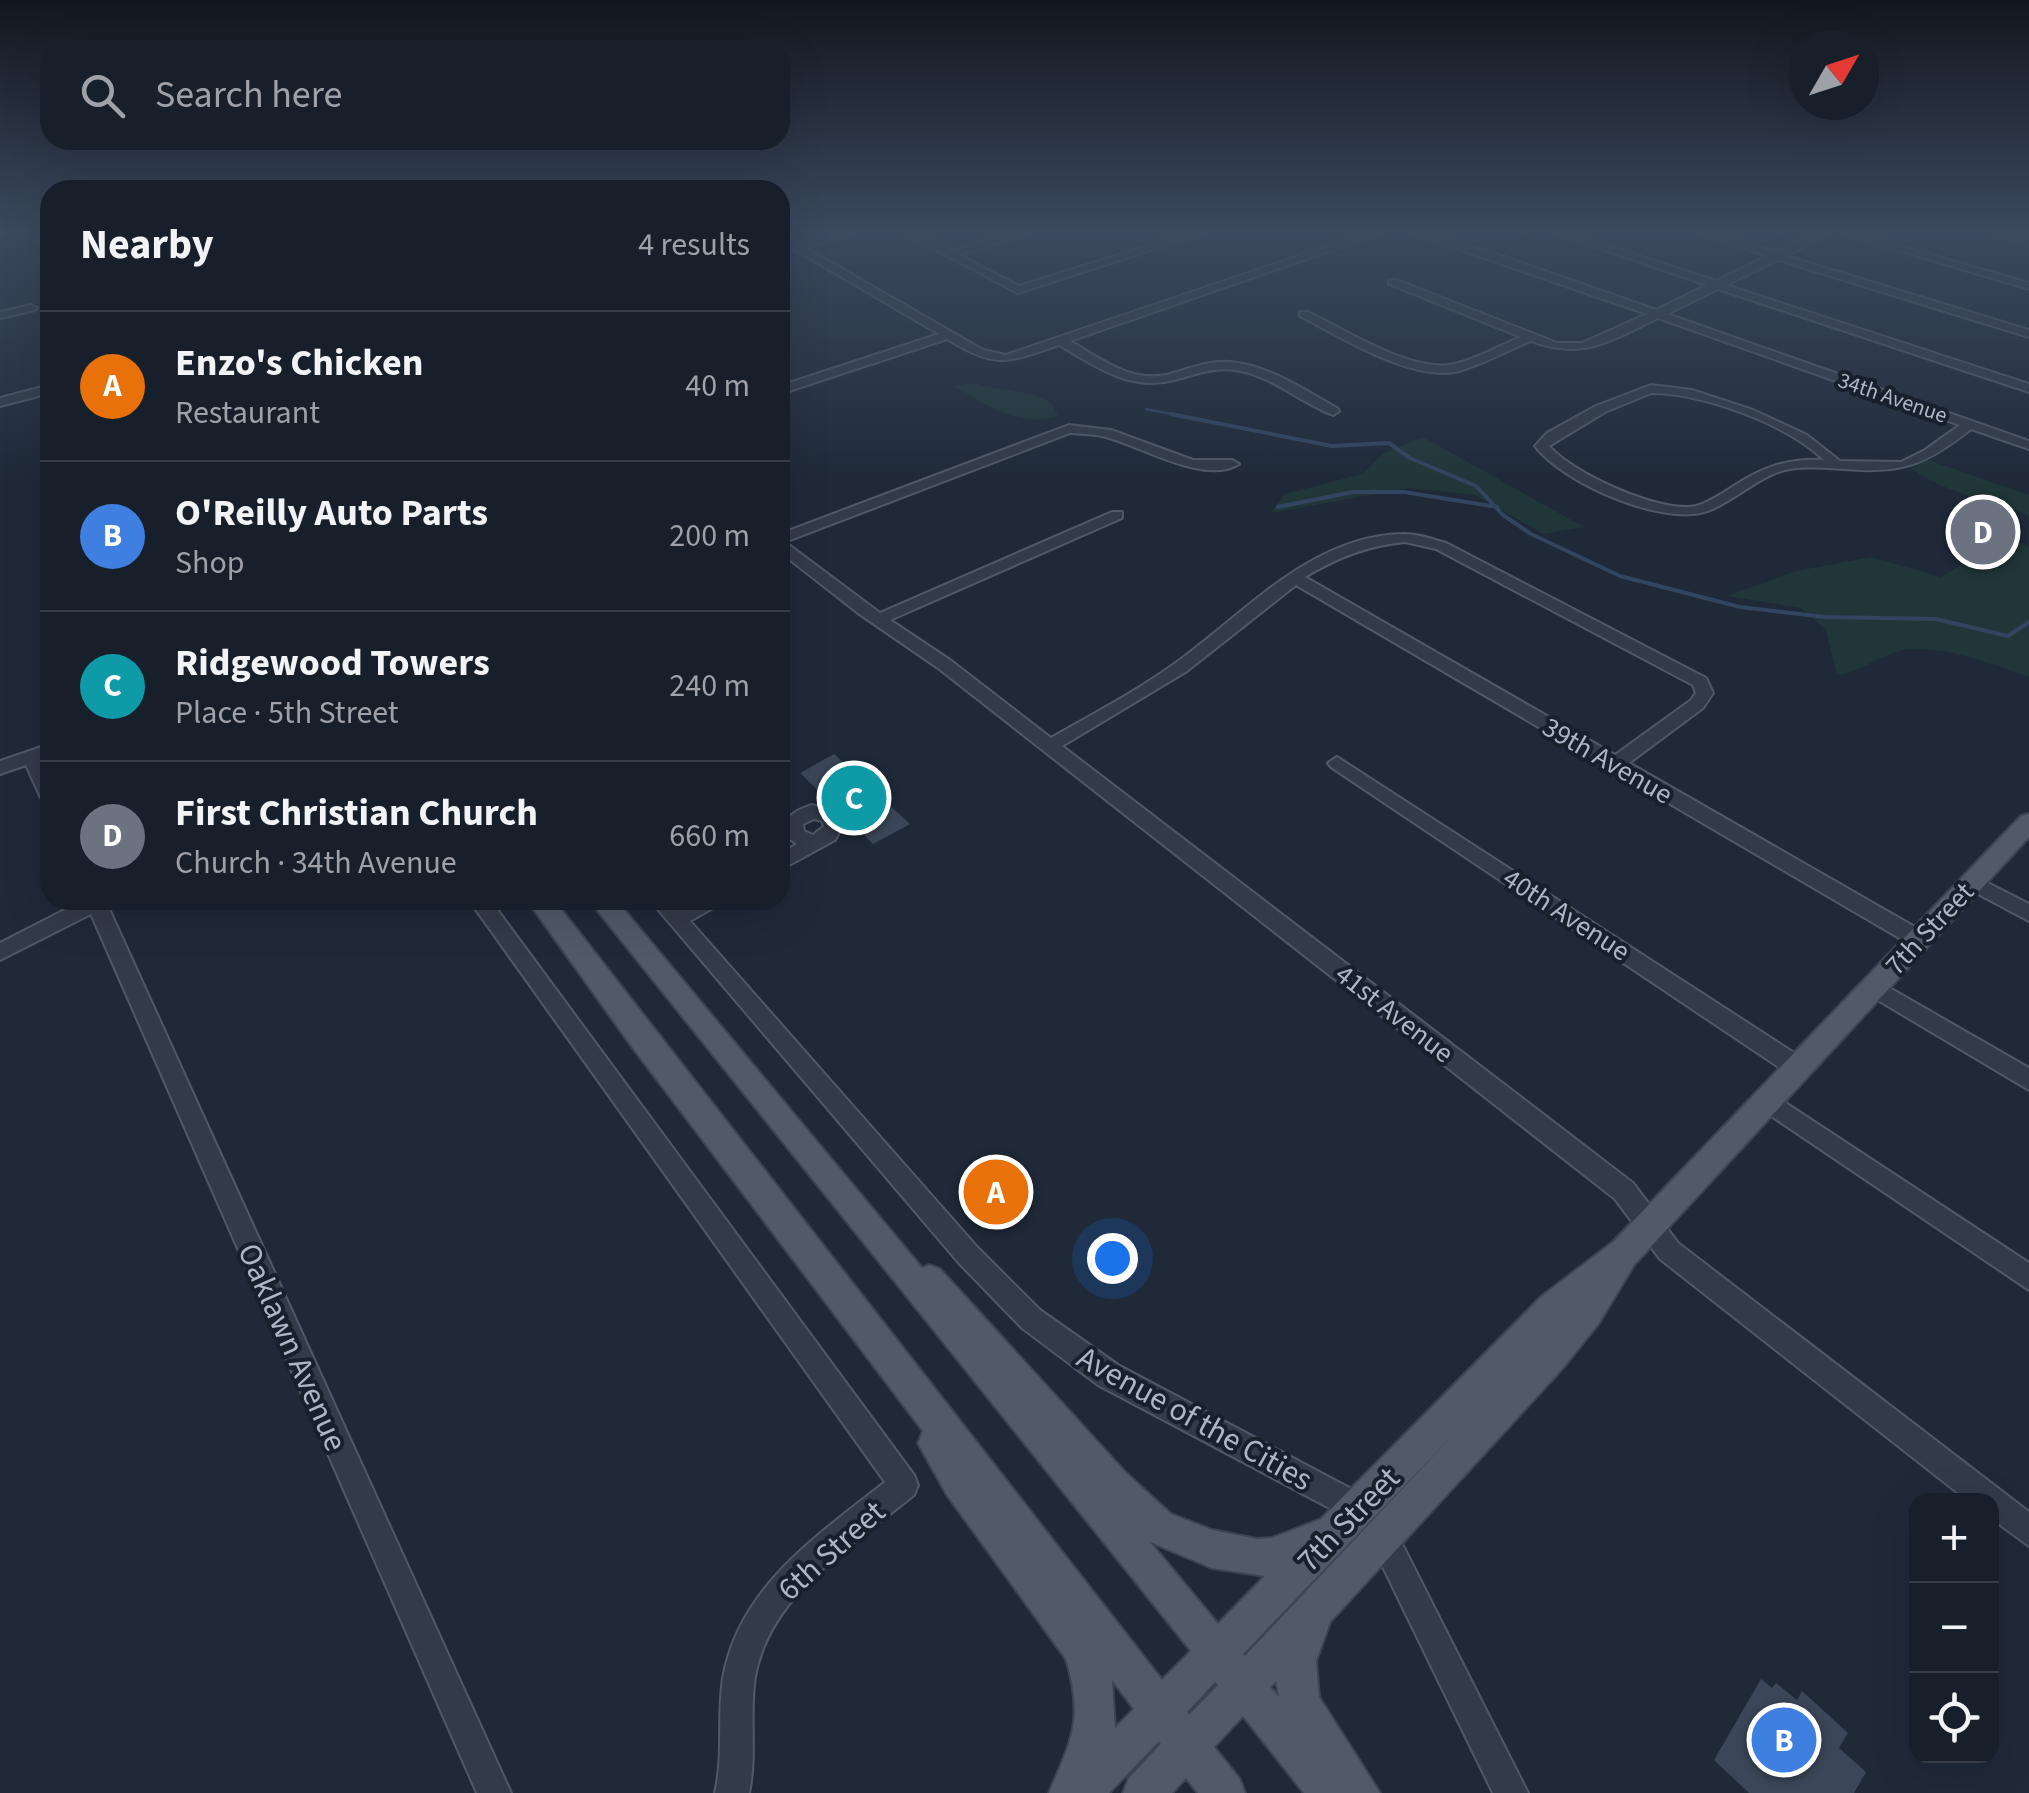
<!DOCTYPE html>
<html lang="en">
<head>
<meta charset="utf-8">
<style>
	:root { --surface:#171f2a; --page:#202732; --text:#f1f3f6; --muted:#9ea2a8; --line:#363d47; --accent:#7aabfc }
	body { margin:0; font-family:"Source Sans 3",sans-serif; background:var(--page); color:var(--text) }
	.controls { position:absolute; right:30px; bottom:30px; display:grid; overflow:hidden; border-radius:20px; box-shadow:0 10px 40px #0002 }
	.controls button { width:90px; height:90px; display:grid; place-items:center; padding:0; border:0; border-bottom:2px solid var(--line); background:var(--surface); color:var(--text); font:50px sans-serif }
	.compass { position:absolute; left:1789px; top:30px; width:90px; height:90px; border-radius:50%; background:var(--surface); box-shadow:0 10px 40px #0002; rotate:51deg }
	.you { position:absolute; left:1112px; top:1258px; width:35px; height:35px; margin:-25px; border:8px solid #fff; border-radius:50%; background:#1a73e8; box-shadow:0 0 0 15px #1a73e833 }
	.badge { display:grid; place-items:center; width:65px; height:65px; border-radius:50%; background:var(--accent); color:#fff; font-size:32px; font-weight:700 }
	.pin { position:absolute; translate:-50% -50%; border:5px solid #fff; box-shadow:0 2px 10px #0006 }
	.list { margin:0; padding:0; list-style:none }
	h2 { display:flex; justify-content:space-between; align-items:center; height:130px; margin:0; padding:0 40px; font-size:42px }
	h2 small { font-size:32px; font-weight:400; color:var(--muted) }
	.list li { display:grid; grid-template-columns:65px 1fr auto; gap:30px; align-items:center; box-sizing:border-box; height:150px; padding:0 40px; border-top:2px solid var(--line) }
	.list b { display:block; font-size:38px; white-space:nowrap }
	.list p { margin:0; font-size:32px; white-space:nowrap; color:var(--muted) }
	.list em { font-size:32px; font-style:normal; color:var(--muted) }
	.icon { flex:none; width:55px; height:55px; fill:none; stroke:currentColor; stroke-width:2; stroke-linecap:round; stroke-linejoin:round }
	.map { position:relative; flex:none; width:2029px; height:1793px; overflow:hidden }
	.search { position:absolute; background:var(--surface); box-shadow:0 10px 40px #0002; left:40px; top:40px; width:750px; height:110px; display:flex; align-items:center; gap:25px; box-sizing:border-box; padding:0 35px; border-radius:30px; color:var(--muted); font-size:38px }
	.panel { position:absolute; background:var(--surface); box-shadow:0 10px 40px #0002; left:40px; top:180px; width:750px; height:730px; border-radius:30px }
	.map>svg:first-child { display:block }
</style>
</head>
<body>
<div class="map">
<svg width="2029" height="1793" viewBox="0 0 2029 1793">
	<rect width="100%" height="100%" fill="#1f2938"/>
	<!-- green -->
	<path fill="#213639" d="M 975,383 C 1005,393 1020,388 1051,402 L 1058,416 C 1020,428 986,406 955,386 Z
		M 1423,437 L 1584,527 L 1543,534 L 1475,495 L 1409,488 L 1270,513 L 1285,494 L 1362,474 L 1384,453 Z
		M 1928,460 L 2029,495 L 2029,516 C 1987,496 1949,497 1911,468 Z
		M 2022,543 L 2029,547 L 2029,677 C 1995,665 1930,640 1896,652 C 1874,659 1860,672 1837,675 L 1826,630 L 1801,608 L 1727,596 L 1796,571 L 1871,557 L 1941,577 L 1973,557 Z"/>
	<g fill="none" stroke-linecap="round" stroke-linejoin="round">
		<!-- stream-far1 -->
		<path stroke="#314460" stroke-width="2.5" d="M 1146,409 L 1183,416"/>
		<!-- stream -->
		<path stroke="#314460" stroke-width="4" d="M 1171,414 L 1332,446 L 1389,443 L 1410,458 L 1476,486 L 1503,515 L 1531,534 L 1620,576 L 1740,607 L 1825,617 L 1936,619 L 2008,636 L 2029,622
			M 1278,507 L 1353,492 L 1404,492 L 1497,507"/>
	</g>
	<!-- building -->
	<path fill="#3b4758" d="M 1983,516 L 2011,527 L 1978,554 L 1949,542 Z
		M 834,754 L 910,824 L 873,844 L 800,773 Z
		M 984,1165 L 1027,1201 L 1007,1220 L 965,1182 Z
		M 1761,1679 L 1772,1688 L 1776,1683 L 1797,1700 L 1802,1691 L 1848,1733 L 1839,1748 L 1866,1772 L 1854,1793 L 1749,1793 L 1714,1760 Z"/>
	<g fill="none" stroke-linecap="round" stroke-linejoin="round">
		<!-- minor casing -->
		<g stroke="#505966" stroke-width="4">
			<path id="minor" d="M 36,233 L 46,233 L 50,257 L 45,254 Z
				M 835,233 L 852,233 L 806,248 L 983,350 L 1006,355 L 1366,233 L 1381,233 L 1070,341 C 1101,359 1132,384 1170,374 C 1190,368 1210,360 1231,362 C 1270,366 1304,390 1337,408 L 1339,411 L 1333,415 C 1299,402 1271,375 1235,370 C 1213,367 1194,375 1174,380 C 1130,392 1095,366 1059,345 C 1006,363 997,369 947,339 L 780,394 L 780,386 L 939,334 L 780,241 L 780,234 L 798,243 Z
				M 904,233 L 917,233 L 951,251 L 1012,233 L 1028,233 L 959,255 L 1019,286 L 1188,233 L 1204,233 L 1018,293 Z
				M 1411,233 L 1427,233 L 1505,257 L 1656,310 L 1707,285 L 1554,233 L 1569,233 L 1716,281 L 1768,256 L 1698,233 L 1714,233 L 1776,252 L 1817,233 L 1830,233 L 1786,256 L 2029,330 L 2029,337 L 1778,260 L 1726,285 L 2029,384 L 2029,392 L 1718,289 L 1667,314 L 2029,441 L 2029,449 L 1971,429 C 1926,465 1901,474 1844,469 C 1827,468 1808,466 1790,469 C 1760,474 1737,500 1708,511 C 1663,527 1563,483 1535,446 L 1547,433 L 1596,406 L 1651,385 L 1692,390 L 1753,410 L 1807,435 L 1840,461 L 1901,462 L 1925,450 L 1960,425 L 1658,318 C 1612,340 1583,361 1531,341 C 1508,350 1484,364 1459,371 C 1413,383 1341,337 1300,316 L 1300,312 L 1308,312 C 1345,330 1414,374 1455,364 C 1477,359 1500,345 1521,337 L 1389,284 L 1389,280 L 1397,280 L 1557,343 L 1582,343 L 1647,314 ZM 1651,393 C 1702,393 1787,424 1824,460 C 1791,458 1765,466 1737,484 C 1724,492 1710,502 1696,506 C 1661,514 1572,473 1549,446 L 1605,412 Z
				M 1840,233 L 1856,233 L 2029,283 L 2029,289 Z
				M 1994,233 L 2029,238 L 2029,244 L 1995,235 Z
				M 31,305 L 37,308 L 35,310 L 0,318 L 0,312 Z
				M 50,385 L 50,393 L 0,406 L 0,398 Z
				M 1069,425 L 1111,430 L 1193,460 L 1232,460 L 1239,464 C 1204,486 1138,444 1102,436 C 1092,434 1081,434 1070,433 L 785,542 L 880,613 L 1112,512 L 1122,512 L 1122,518 L 890,620 L 950,660 L 1051,738 C 1093,714 1137,691 1177,662 C 1245,613 1310,537 1401,534 C 1416,533 1432,539 1446,543 L 1706,678 L 1713,693 L 1703,708 L 1629,763 L 1927,934 L 1930,940 L 1927,946 L 1913,946 L 1296,585 L 1187,671 L 1062,746 L 1633,1183 L 1678,1243 L 2029,1512 L 2029,1546 L 1992,1519 L 1992,1500 L 1967,1500 L 1660,1259 L 1615,1199 L 938,668 L 858,613 L 780,552 L 780,534 ZM 1405,542 L 1436,549 L 1693,685 L 1696,693 L 1691,700 L 1615,755 L 1305,577 C 1338,557 1367,546 1405,542 Z
				M 50,744 L 50,756 L 42,759 L 50,777 L 50,804 L 41,798 L 26,765 L 0,774 L 0,761 Z
				M 1337,757 L 1805,1060 L 1808,1067 L 1805,1074 L 1797,1076 L 1789,1074 L 1331,767 L 1328,763 Z
				M 812,805 L 836,812 L 842,826 L 835,840 L 780,870 L 780,854 L 797,844 L 784,835 C 785,816 794,811 812,805 ZM 814,819 L 822,821 L 824,826 L 813,835 L 804,831 L 803,824 Z
				M 1972,875 L 2029,904 L 2029,921 L 1965,887 L 1962,882 L 1965,877 Z
				M 84,900 L 105,900 L 511,1793 L 477,1793 L 91,914 L 0,960 L 0,943 Z
				M 469,900 L 490,900 L 914,1475 L 918,1485 L 914,1495 C 854,1544 769,1595 755,1677 C 749,1716 757,1754 749,1793 L 715,1793 C 724,1755 717,1717 723,1678 C 739,1587 817,1536 885,1482 Z
				M 650,900 L 672,900 L 679,908 L 694,900 L 721,900 L 718,905 L 690,921 L 977,1247 L 1040,1310 L 1118,1365 L 1372,1500 L 1377,1510 L 1372,1520 L 1362,1525 L 1352,1520 L 1098,1385 L 1022,1328 L 959,1263 Z
				M 1874,979 L 2029,1068 L 2029,1090 L 1866,993 L 1863,987 L 1866,981 Z
				M 1769,1092 L 2029,1263 L 2029,1290 L 1761,1109 L 1757,1102 L 1761,1095 Z
				M 1381,1517 L 1391,1522 L 1528,1793 L 1493,1793 L 1366,1532 L 1371,1522 Z"/>
		</g>
		<!-- major casing -->
		<g stroke="#3c4452" stroke-width="4">
			<path id="major" d="M 2029,814 L 2029,837 L 1634,1265 L 1599,1323 L 1562,1369 L 1330,1622 L 1316,1661 L 1319,1697 L 1380,1793 L 1304,1793 L 1243,1716 L 1214,1747 L 1239,1778 L 1245,1793 L 1198,1793 L 1186,1778 L 1172,1793 L 1123,1793 L 1129,1778 L 1161,1744 L 1159,1741 L 1109,1793 L 1049,1793 C 1072,1739 1084,1719 1066,1659 L 947,1495 L 918,1443 L 923,1431 L 630,1044 L 527,900 L 554,900 L 1162,1680 L 1191,1651 L 589,900 L 616,900 L 922,1268 L 929,1265 L 940,1269 L 1126,1473 L 1171,1514 L 1212,1530 L 1257,1539 L 1272,1538 L 1321,1519 L 1542,1296 L 1613,1242 L 2021,816 ZM 1457,1431 L 1245,1656 L 1243,1654 ZM 1150,1542 L 1212,1568 L 1265,1576 L 1218,1624 ZM 1112,1680 L 1134,1709 L 1115,1728 ZM 1276,1681 L 1279,1697 L 1270,1687 ZM 1215,1682 L 1218,1685 L 1189,1715 L 1187,1712 Z"/>
		</g>
		<!-- minor -->
		<use href="#minor" fill="#323b48" fill-rule="evenodd"/>
		<!-- major -->
		<use href="#major" fill="#505a68" fill-rule="evenodd"/>
	</g>
	<!-- sky -->
	<linearGradient id="sky" x2="0" y2="1"><stop stop-color="#11171f"/><stop offset="0.48" stop-color="#3c495e"/><stop offset="1" stop-color="#3c495e" stop-opacity="0"/></linearGradient>
	<rect width="2029" height="484" fill="url(#sky)"/>
	<g text-anchor="middle" stroke-width="8" stroke-linejoin="round" paint-order="stroke">
		<!-- far-street labels -->
		<g font-size="22" fill="#acb6c5" stroke="#18202c">
			<text transform="translate(1893 397) rotate(19)" y="8">34th Avenue</text>
		</g>
		<!-- street labels -->
		<g font-size="28" fill="#acb6c5" stroke="#18202c">
			<text transform="translate(1608 760) rotate(30)" y="10">39th Avenue</text>
			<text transform="translate(1567 914) rotate(33)" y="10">40th Avenue</text>
			<text transform="translate(1929 928) rotate(-47)" y="10">7th Street</text>
			<text transform="translate(1395 1013) rotate(38)" y="10">41st Avenue</text>
		</g>
		<!-- near-street labels -->
		<g font-size="32" fill="#acb6c5" stroke="#18202c">
			<text transform="translate(293 1347) rotate(66)" y="11">Oaklawn Avenue</text>
			<text transform="translate(1195 1418) rotate(29)" y="11">Avenue of the Cities</text>
			<text transform="translate(1348 1519) rotate(-46)" y="11">7th Street</text>
			<text transform="translate(831 1550) rotate(-42)" y="11">6th Street</text>
		</g>
	</g>
</svg>
<div class="controls">
<button>+</button>
<button>−</button>
<button><svg class="icon" aria-label="locate" viewBox="0 0 24 24"><circle cx="12" cy="12" r="6"/><path d="M12 2v4M12 18v4M2 12h4M18 12h4"/></svg></button>
</div>
<svg class="compass" viewBox="-18 -18 36 36"><path d="M0-13l5 13h-10z" fill="#e53935"/><path d="M0 13l5-13h-10z" fill="#9ea2a8"/></svg>
<div class="you"></div>
<div class="pin badge" style="left:996px;top:1192px;background:#e8710a">A</div>
<div class="pin badge" style="left:1784px;top:1740px;background:#3f7fe0">B</div>
<div class="pin badge" style="left:854px;top:798px;background:#0f9aa8">C</div>
<div class="pin badge" style="left:1983px;top:532px;background:#6b7280">D</div>
<div class="search"><svg class="icon" aria-label="search" viewBox="0 0 24 24"><circle cx="10" cy="10" r="6"/><path d="M15 15l6 6"/></svg>Search here</div>
<section class="panel">
<h2>Nearby<small>4 results</small></h2>
<ul class="list">
<li><span class="badge" style="background:#e8710a">A</span><div><b>Enzo's Chicken</b><p>Restaurant</p></div><em>40 m</em></li>
<li><span class="badge" style="background:#3f7fe0">B</span><div><b>O'Reilly Auto Parts</b><p>Shop</p></div><em>200 m</em></li>
<li><span class="badge" style="background:#0f9aa8">C</span><div><b>Ridgewood Towers</b><p>Place · 5th Street</p></div><em>240 m</em></li>
<li><span class="badge" style="background:#6b7280">D</span><div><b>First Christian Church</b><p>Church · 34th Avenue</p></div><em>660 m</em></li>
</ul>
</section>
</div>
</body>
</html>
